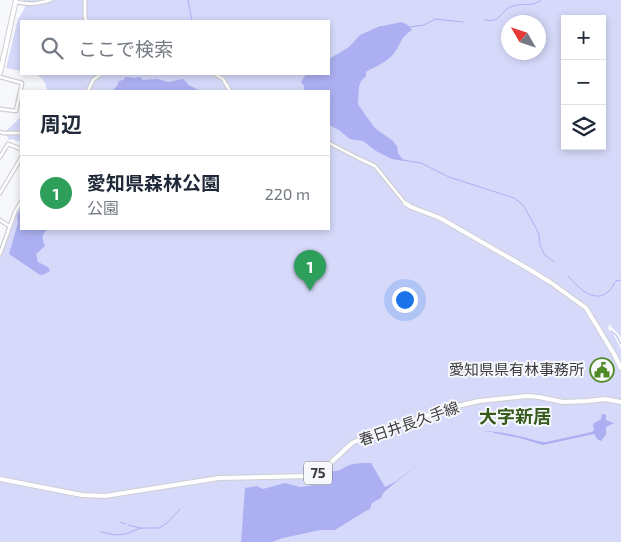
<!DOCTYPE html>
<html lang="ja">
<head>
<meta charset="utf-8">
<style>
	:root { --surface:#fff; --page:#f6f6f7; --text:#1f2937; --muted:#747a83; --line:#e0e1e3; --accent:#518b27 }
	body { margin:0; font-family:"Exo 2","Noto Sans JP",sans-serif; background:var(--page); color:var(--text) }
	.controls { position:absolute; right:15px; top:15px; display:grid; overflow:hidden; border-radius:0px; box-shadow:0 2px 8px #0003 }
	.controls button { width:45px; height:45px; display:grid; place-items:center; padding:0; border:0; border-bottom:1px solid var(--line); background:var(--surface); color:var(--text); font:25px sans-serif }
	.compass { position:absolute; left:501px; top:15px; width:45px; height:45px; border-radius:50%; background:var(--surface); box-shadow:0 2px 8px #0003; rotate:309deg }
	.you { position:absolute; left:404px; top:299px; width:18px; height:18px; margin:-12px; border:4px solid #fff; border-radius:50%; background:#1a73e8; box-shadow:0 0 0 8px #1a73e833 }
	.badge { display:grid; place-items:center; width:32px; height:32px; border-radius:50%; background:var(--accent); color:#fff; font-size:16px; font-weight:700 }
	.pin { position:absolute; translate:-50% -41px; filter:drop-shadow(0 1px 2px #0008) }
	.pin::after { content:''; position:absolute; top:26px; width:18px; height:15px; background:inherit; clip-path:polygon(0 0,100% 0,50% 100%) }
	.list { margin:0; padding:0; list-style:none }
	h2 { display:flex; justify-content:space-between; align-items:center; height:65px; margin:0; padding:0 20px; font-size:21px }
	h2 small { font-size:16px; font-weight:400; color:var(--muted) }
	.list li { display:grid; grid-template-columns:32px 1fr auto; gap:15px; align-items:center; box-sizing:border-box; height:75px; padding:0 20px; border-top:1px solid var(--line) }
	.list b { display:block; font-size:19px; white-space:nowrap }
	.list p { margin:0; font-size:16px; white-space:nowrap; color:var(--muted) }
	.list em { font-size:16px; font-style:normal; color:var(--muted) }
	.icon { flex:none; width:28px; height:28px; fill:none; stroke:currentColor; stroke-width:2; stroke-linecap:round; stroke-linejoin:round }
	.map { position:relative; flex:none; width:621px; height:542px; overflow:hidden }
	.search { position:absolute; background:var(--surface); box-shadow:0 2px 8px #0003; left:20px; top:20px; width:310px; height:55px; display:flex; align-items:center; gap:12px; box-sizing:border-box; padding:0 18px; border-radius:0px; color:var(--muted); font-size:19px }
	.panel { position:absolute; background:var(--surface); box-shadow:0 2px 8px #0003; left:20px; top:90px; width:310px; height:140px; border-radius:0px }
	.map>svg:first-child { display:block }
</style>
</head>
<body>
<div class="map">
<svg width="621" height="542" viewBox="0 0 621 542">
	<rect width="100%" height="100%" fill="#f7f8fc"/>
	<!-- green -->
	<path fill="#d6d9fa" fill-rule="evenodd" d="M 23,0 L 621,0 L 621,337 L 609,324 L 608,329 L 613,334 L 621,349 L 621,542 L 0,542 L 0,259 C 4,240 12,221 21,204 L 21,229 L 329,229 L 329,91 L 45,91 L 47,89 C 46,82 40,75 34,74 L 329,74 L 329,21 L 21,21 L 21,71 L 6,68 L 18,19 L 25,8 ZM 565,19 L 602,19 L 602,146 L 565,146 ZM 508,22 L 538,22 L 538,52 L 508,52 Z
		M 21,117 L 21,142 L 12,139 L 9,140 L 5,132 Z"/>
	<!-- water -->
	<path fill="#acb0f2" d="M 401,22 L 408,25 L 412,30 C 400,38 402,42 395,52 C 388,62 376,66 366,72 L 366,76 L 361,81 L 359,87 L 358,104 L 366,116 L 376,129 L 392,140 L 397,146 L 398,153 L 404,161 L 392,159 L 376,151 L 363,141 L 350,139 L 339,130 L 329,125 L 329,91 L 304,91 L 304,86 L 301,82 L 306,74 L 329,74 L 329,59 L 349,47 L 360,35 L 380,26 L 383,26 Z
		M 126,77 L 135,78 L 140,77 L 143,80 L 157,79 L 168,82 L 183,79 L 190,86 L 201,91 L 112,91 L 117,86 L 119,81 L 123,80 Z
		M 21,209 L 21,229 L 39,229 L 40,230 L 47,229 C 42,237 41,236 45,246 L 36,254 L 38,262 L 48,267 L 50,271 L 45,274 L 40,275 L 9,254 L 18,223 L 17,216 Z
		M 602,414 L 604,414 L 606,415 L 606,420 L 614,423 L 606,427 L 606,435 L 603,438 L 602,441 L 598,440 L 594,434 L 543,445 L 520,438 L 494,433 L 491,431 L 479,432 L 468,447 L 422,461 L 412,469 L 384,492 L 381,498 L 372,503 L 370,509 L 364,512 L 335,530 L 320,530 L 283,538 L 272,542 L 241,542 L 245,488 L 257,486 L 263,489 L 285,483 L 300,487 L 309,486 L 325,480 L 331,471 C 340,472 343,467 350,465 C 356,463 365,463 371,463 L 385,487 L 395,482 L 422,461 L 468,447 L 479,432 C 491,429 514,435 527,438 C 534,440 539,442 546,442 L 592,432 L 594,430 L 593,424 L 601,419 Z"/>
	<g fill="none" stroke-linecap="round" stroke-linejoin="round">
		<!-- stream -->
		<path stroke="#acb0f2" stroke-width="1" d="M 188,0 L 192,21
			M 485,20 C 501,24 501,9 513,6 C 523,3 533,7 541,0
			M 410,27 L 424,25 L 435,19 L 463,22
			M 403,160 L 421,163 L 449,177 L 514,198 L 523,205 L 536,228 L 539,235 L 540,245 L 544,254 L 554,262
			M 568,276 C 578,287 594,305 609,291 C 612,289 613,284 616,281 L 621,280
			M 611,331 L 616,335 L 621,344
			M 120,522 L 126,524
			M 128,525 L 139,528 L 159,528 L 167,523 L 180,509
			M 101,532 L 116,535 L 125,534 L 141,528"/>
		<!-- street casing -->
		<g stroke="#cfcfd3" stroke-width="5">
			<path id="street" d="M 85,0 L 85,18 L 87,21
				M 16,2 C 30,5 37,4 51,0
				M 215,74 L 223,79 L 230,91
				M 0,77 L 22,83 L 16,111 L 0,109
				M 88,91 L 93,80 L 101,74
				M 0,132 L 4,133 L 21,133
				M 329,143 L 358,158 L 375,166 L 405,203
				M 0,157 L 8,144 L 21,149
				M 0,193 L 21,158
				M 0,220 L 9,226
				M 0,254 L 15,212 L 21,202"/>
		</g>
		<!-- secondary casing -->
		<g stroke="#cfcfd3" stroke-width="6">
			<path id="secondary" d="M 0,73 L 16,0
				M 405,203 L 411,207 L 440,218 L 527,268 L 550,282 L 586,308 L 614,354 L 621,368"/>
		</g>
		<!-- primary casing -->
		<g stroke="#cfcfd3" stroke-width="6">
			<path id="primary" d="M 0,479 L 82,495 L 105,496 L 219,478 L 309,476 L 324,469 L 352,443 L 370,435 L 449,408 L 479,401 L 527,396 L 539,397 L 563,402 L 588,401 L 605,399 L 621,402"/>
		</g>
		<!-- street -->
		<use href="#street" stroke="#fff" stroke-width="2.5"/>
		<!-- secondary -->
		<use href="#secondary" stroke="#fff" stroke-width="4"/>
		<!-- primary -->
		<use href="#primary" stroke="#fff" stroke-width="4"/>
	</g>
	<!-- icons -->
	<defs>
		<g id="civic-ring" transform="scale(1.25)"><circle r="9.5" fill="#f7f8fc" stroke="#518b27" stroke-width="1.5"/><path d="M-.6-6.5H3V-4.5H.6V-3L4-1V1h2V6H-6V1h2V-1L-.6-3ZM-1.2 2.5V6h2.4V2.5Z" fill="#518b27"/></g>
	</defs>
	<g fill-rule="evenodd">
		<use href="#civic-ring" x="602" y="370"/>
	</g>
	<g text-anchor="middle" stroke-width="4" stroke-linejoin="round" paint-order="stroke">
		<!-- shield labels -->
		<rect fill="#f7f8fc" stroke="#737476" stroke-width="1" x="304" y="461.5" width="28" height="23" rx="4"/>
		<g font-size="14" font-weight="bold" fill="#3b3b3d">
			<text x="318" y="478">75</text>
		</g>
		<!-- poi labels -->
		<g font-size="15" fill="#3b3b3d" stroke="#f7f8fc" text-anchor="end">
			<text x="584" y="375">愛知県県有林事務所</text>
		</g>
		<!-- street labels -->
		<g font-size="15" fill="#3b3b3d" stroke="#f7f8fc">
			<text transform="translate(409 424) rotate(-19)" y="5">春日井長久手線</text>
		</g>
		<!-- quarter labels -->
		<g font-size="18" font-weight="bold" fill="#355a1c" stroke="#f7f8fc">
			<text x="515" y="423">大字新居</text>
		</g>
	</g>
</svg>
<div class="controls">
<button>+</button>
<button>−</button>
<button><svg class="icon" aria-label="layers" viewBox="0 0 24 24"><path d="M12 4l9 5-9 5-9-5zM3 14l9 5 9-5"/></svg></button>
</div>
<svg class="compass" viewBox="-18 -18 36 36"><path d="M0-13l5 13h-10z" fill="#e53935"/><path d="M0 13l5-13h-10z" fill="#747a83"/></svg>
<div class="you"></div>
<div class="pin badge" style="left:310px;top:291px;background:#2e9e5b">1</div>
<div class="search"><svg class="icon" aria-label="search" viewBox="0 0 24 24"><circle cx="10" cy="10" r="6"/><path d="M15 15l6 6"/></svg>ここで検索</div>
<section class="panel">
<h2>周辺<small></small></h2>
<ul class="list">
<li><span class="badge" style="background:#2e9e5b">1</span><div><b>愛知県森林公園</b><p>公園</p></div><em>220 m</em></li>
</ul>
</section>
</div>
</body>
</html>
